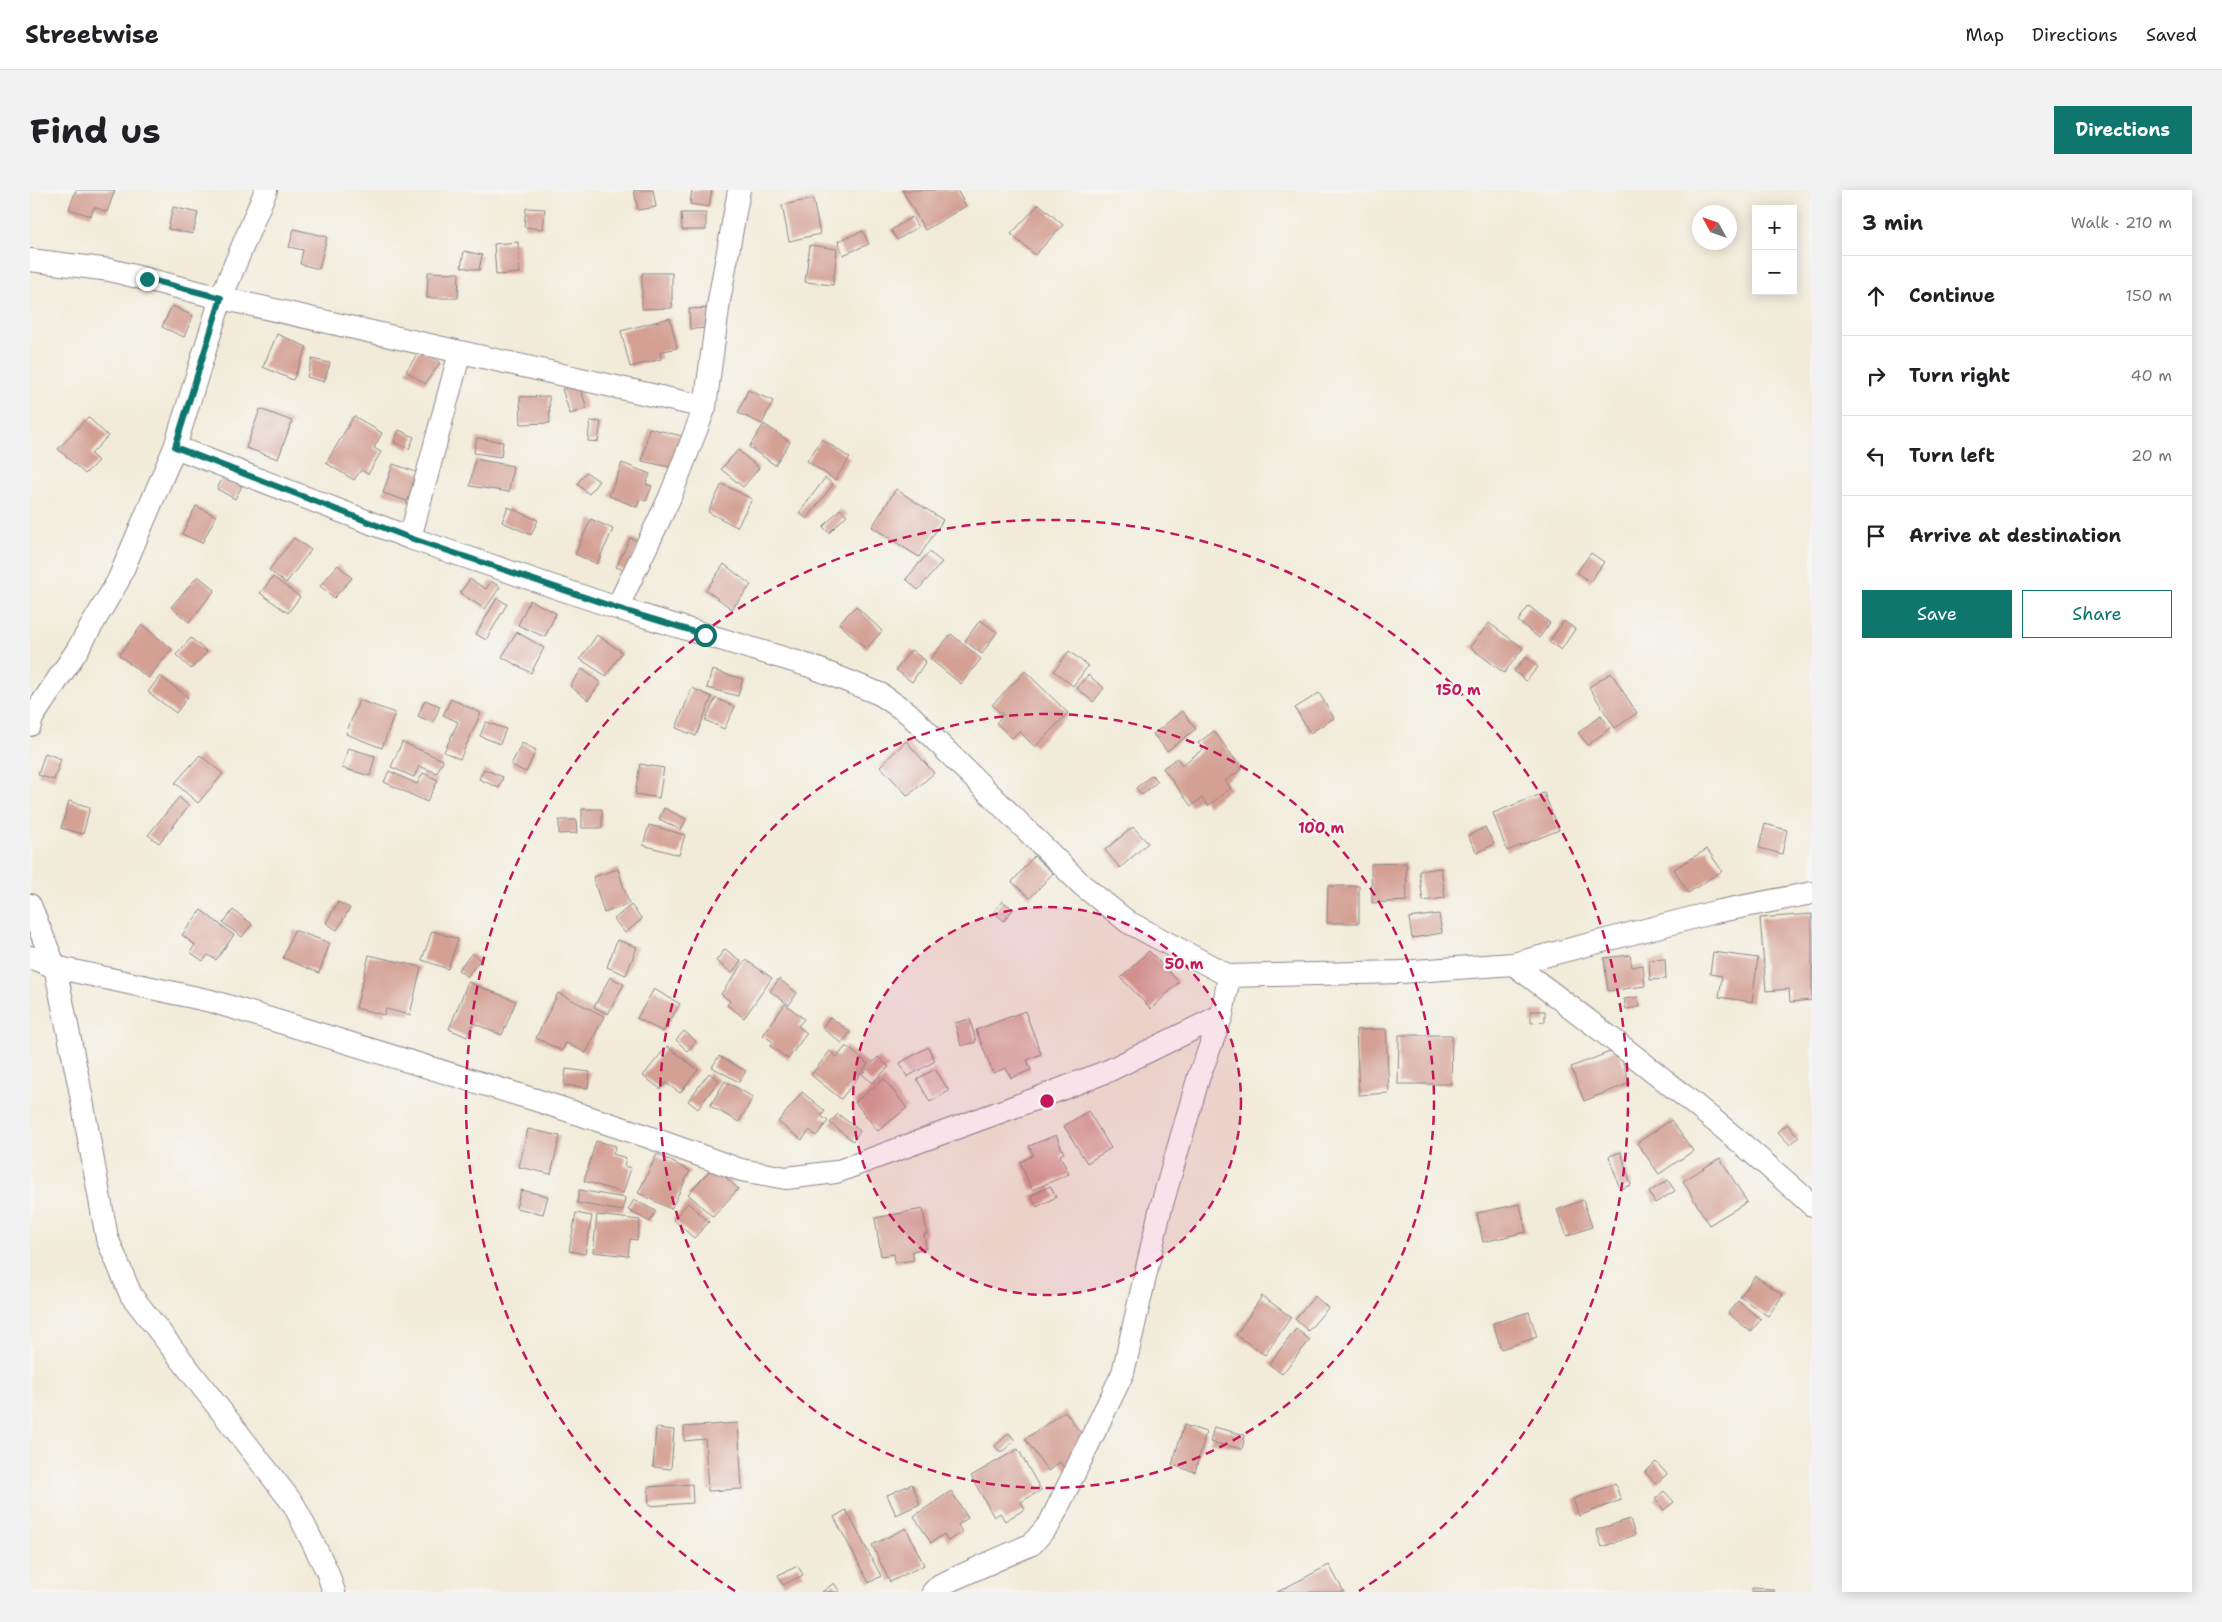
<!DOCTYPE html>
<html lang="en">
<head>
<meta charset="utf-8">
<style>
	:root { --surface:#fff; --page:#f2f2f2; --text:#202124; --muted:#757577; --line:#e0e0e0; --accent:#0f766e }
	body { margin:0; font-family:"Shantell Sans",sans-serif; background:var(--page); color:var(--text) }
	.controls { position:absolute; right:15px; top:15px; display:grid; overflow:hidden; border-radius:0px; box-shadow:0 2px 12px #0003 }
	.controls button { width:45px; height:45px; display:grid; place-items:center; padding:0; border:0; border-bottom:1px solid var(--line); background:var(--surface); color:var(--text); font:25px sans-serif }
	.compass { position:absolute; left:1662px; top:15px; width:45px; height:45px; border-radius:50%; background:var(--surface); box-shadow:0 2px 12px #0003; rotate:310deg }
	.stop { position:absolute; width:15px; height:15px; margin:-11px; border:4px solid #0f766e; border-radius:50%; background:#fff }
	.stop.end { background:#0f766e; border-color:#fff; box-shadow:0 1px 5px #0008 }
	.list { margin:0; padding:0; list-style:none }
	h2 { display:flex; justify-content:space-between; align-items:center; height:65px; margin:0; padding:0 20px; font-size:21px }
	h2 small { font-size:16px; font-weight:400; color:var(--muted) }
	.list li { display:grid; grid-template-columns:32px 1fr auto; gap:15px; align-items:center; box-sizing:border-box; height:80px; padding:0 20px; border-top:1px solid var(--line) }
	.list b { display:block; font-size:19px; white-space:nowrap }
	.list em { font-size:16px; font-style:normal; color:var(--muted) }
	.actions { display:flex; gap:10px; padding:15px 20px }
	.actions a { flex:1; padding:11px 0; border:1px solid var(--accent); border-radius:0px; text-align:center; font-size:18px; color:var(--accent) }
	.actions .main { background:var(--accent); color:#fff }
	.icon { flex:none; width:28px; height:28px; fill:none; stroke:currentColor; stroke-width:2; stroke-linecap:round; stroke-linejoin:round }
	.map { position:relative; flex:none; width:1782px; height:1402px; overflow:hidden; border-radius:0px }
	header { display:flex; align-items:center; gap:30px; box-sizing:border-box; height:70px; padding:0 25px; background:var(--surface); border-bottom:1px solid var(--line) }
	header strong { font-size:24px }
	nav { display:flex; gap:28px; margin-inline-start:auto; font-size:18px }
	.intro { display:flex; align-items:center; justify-content:space-between; box-sizing:border-box; height:120px; padding:0 30px }
	h1 { margin:0; font-size:35px }
	.button { padding:12px 22px; border-radius:0px; background:var(--accent); color:#fff; font-size:18px; font-weight:700 }
	main { display:flex; gap:30px; padding:0 30px }
	aside { flex:1; background:var(--surface); border-radius:0px; box-shadow:0 2px 12px #0003 }
	.map>svg:first-child { display:block }
</style>
</head>
<body>
<header>
<strong>Streetwise</strong>
<nav><a>Map</a><a>Directions</a><a>Saved</a></nav>
</header>
<div class="intro"><h1>Find us</h1><a class="button">Directions</a></div>
<main>
<div class="map">
<svg width="1782" height="1402" viewBox="0 0 1782 1402">
	<rect width="100%" height="100%" fill="#f6f6f2"/>
	<filter id="ink" filterUnits="userSpaceOnUse"><feTurbulence type="fractalNoise" baseFrequency=".02" numOctaves="2"/><feDisplacementMap in="SourceGraphic" scale="10" xChannelSelector="R" yChannelSelector="G"/><feConvolveMatrix kernelMatrix="1 2 1 2 8 2 1 2 1" color-interpolation-filters="sRGB"/></filter>
	<filter id="wash" filterUnits="userSpaceOnUse"><feTurbulence type="fractalNoise" baseFrequency=".0096" numOctaves="4" result="noise"/><feDisplacementMap in="SourceGraphic" scale="20" xChannelSelector="R" yChannelSelector="G"/><feGaussianBlur stdDeviation="1.12" result="paint"/><feColorMatrix in="noise" values="0 0 0 0 0 0 0 0 0 0 0 0 0 0 0 0 0 1.4 0 .05"/><feComposite in="paint" operator="in"/></filter>
	<g filter="url(#wash)">
		<rect width="100%" height="100%" fill="#f2ebd9"/>
		<g id="blocks">
			<!-- building -->
			<path fill="#d4a094" d="M 46,0 L 85,0 L 77,22 L 64,17 L 61,26 L 39,19 Z
				M 604,0 L 623,0 L 626,17 L 608,20 Z
				M 662,0 L 682,0 L 679,17 L 660,14 Z
				M 872,0 L 927,0 L 936,16 L 895,40 Z
				M 783,9 L 790,44 L 759,51 L 752,15 Z
				M 1009,14 L 1033,35 L 1005,65 L 981,44 Z
				M 143,17 L 168,23 L 163,44 L 138,39 Z
				M 496,18 L 515,19 L 513,39 L 494,37 Z
				M 651,23 L 676,23 L 676,40 L 652,40 Z
				M 882,27 L 888,37 L 867,50 L 861,40 Z
				M 264,39 L 297,47 L 289,79 L 270,74 L 273,60 L 259,57 Z
				M 833,41 L 839,54 L 813,65 L 808,51 Z
				M 488,52 L 490,83 L 466,85 L 464,54 Z
				M 780,55 L 807,59 L 803,95 L 775,92 Z
				M 434,61 L 452,65 L 449,80 L 431,77 Z
				M 398,82 L 429,83 L 428,108 L 397,108 Z
				M 612,83 L 642,83 L 642,118 L 612,119 Z
				M 142,116 L 163,126 L 154,147 L 132,137 Z
				M 681,118 L 682,138 L 660,139 L 659,119 Z
				M 640,128 L 647,158 L 630,162 L 631,169 L 600,177 L 591,141 Z
				M 247,144 L 277,157 L 263,190 L 233,177 Z
				M 391,159 L 410,173 L 395,194 L 376,181 Z
				M 282,169 L 300,173 L 294,192 L 277,187 Z
				M 549,194 L 557,218 L 540,224 L 532,199 Z
				M 718,200 L 743,211 L 732,234 L 708,223 Z
				M 519,206 L 520,233 L 491,234 L 490,207 Z
				M 230,219 L 262,231 L 248,269 L 216,258 Z
				M 324,226 L 352,243 L 344,258 L 351,262 L 338,284 L 331,280 L 324,290 L 296,273 Z
				M 58,227 L 78,246 L 61,264 L 68,271 L 55,284 L 28,259 Z
				M 560,231 L 571,232 L 568,252 L 558,251 Z
				M 734,234 L 760,252 L 745,275 L 719,257 Z
				M 619,238 L 652,246 L 644,278 L 612,271 Z
				M 369,240 L 384,247 L 379,259 L 364,252 Z
				M 447,248 L 473,252 L 471,267 L 444,263 Z
				M 792,249 L 820,268 L 805,290 L 777,271 Z
				M 708,260 L 729,278 L 713,297 L 691,279 Z
				M 445,269 L 483,276 L 479,302 L 440,296 Z
				M 592,273 L 620,284 L 616,294 L 622,296 L 616,311 L 610,309 L 607,317 L 579,306 Z
				M 363,274 L 392,284 L 383,313 L 353,303 Z
				M 556,282 L 569,291 L 559,304 L 547,294 Z
				M 194,286 L 212,296 L 205,309 L 187,299 Z
				M 795,288 L 803,294 L 777,329 L 769,323 Z
				M 692,294 L 722,309 L 707,337 L 678,322 Z
				M 866,299 L 913,330 L 889,367 L 842,337 Z
				M 166,316 L 186,326 L 172,353 L 152,344 Z
				M 478,317 L 508,330 L 501,345 L 472,332 Z
				M 810,319 L 817,325 L 799,343 L 793,337 Z
				M 561,329 L 583,339 L 567,374 L 545,364 Z
				M 264,348 L 281,360 L 256,393 L 239,380 Z
				M 600,348 L 610,352 L 596,381 L 586,377 Z
				M 899,362 L 912,372 L 888,400 L 876,389 Z
				M 1561,363 L 1574,372 L 1560,392 L 1547,382 Z
				M 694,374 L 721,395 L 702,419 L 676,400 Z
				M 308,375 L 322,388 L 304,408 L 290,396 Z
				M 168,386 L 185,400 L 159,432 L 141,417 Z
				M 243,387 L 270,407 L 258,423 L 230,403 Z
				M 440,389 L 456,399 L 461,391 L 470,397 L 455,419 L 430,403 Z
				M 467,408 L 477,414 L 456,450 L 446,444 Z
				M 500,410 L 526,423 L 515,447 L 488,435 Z
				M 826,416 L 852,441 L 836,459 L 809,433 Z
				M 1499,416 L 1520,433 L 1509,448 L 1488,431 Z
				M 950,430 L 967,442 L 952,464 L 935,451 Z
				M 1534,431 L 1545,439 L 1531,460 L 1519,452 Z
				M 1459,433 L 1493,458 L 1474,483 L 1440,457 Z
				M 112,435 L 142,459 L 118,488 L 89,465 Z
				M 487,442 L 514,458 L 501,483 L 472,467 Z
				M 921,444 L 951,469 L 931,494 L 900,469 Z
				M 567,445 L 592,462 L 576,486 L 550,469 Z
				M 161,448 L 177,462 L 161,479 L 146,465 Z
				M 881,460 L 896,471 L 882,492 L 866,480 Z
				M 1039,461 L 1058,476 L 1043,496 L 1024,481 Z
				M 1496,467 L 1508,477 L 1496,491 L 1484,481 Z
				M 552,479 L 571,493 L 558,510 L 540,496 Z
				M 682,480 L 713,489 L 708,506 L 677,498 Z
				M 995,481 L 1038,523 L 1005,557 L 989,541 L 982,548 L 966,533 L 973,525 L 962,515 Z
				M 1581,483 L 1607,523 L 1585,538 L 1559,497 Z
				M 1058,485 L 1074,498 L 1063,512 L 1047,498 Z
				M 130,486 L 158,507 L 146,523 L 118,502 Z
				M 662,498 L 682,507 L 666,546 L 646,538 Z
				M 1289,503 L 1304,528 L 1280,543 L 1265,518 Z
				M 686,508 L 705,517 L 694,539 L 675,530 Z
				M 421,509 L 451,523 L 430,569 L 414,562 L 428,532 L 413,525 Z
				M 329,510 L 365,523 L 352,558 L 316,544 Z
				M 395,510 L 410,516 L 403,533 L 388,526 Z
				M 1152,521 L 1166,539 L 1137,561 L 1123,544 Z
				M 1571,525 L 1580,538 L 1558,555 L 1548,543 Z
				M 456,532 L 476,539 L 470,554 L 450,546 Z
				M 1184,541 L 1212,579 L 1195,591 L 1201,598 L 1178,616 L 1172,608 L 1161,616 L 1133,578 L 1147,568 L 1152,575 L 1173,559 L 1168,553 Z
				M 876,551 L 904,583 L 878,606 L 850,576 Z
				M 372,552 L 413,570 L 407,583 L 389,576 L 384,587 L 361,577 Z
				M 492,553 L 506,560 L 496,582 L 481,575 Z
				M 318,558 L 345,566 L 340,586 L 312,578 Z
				M 15,563 L 31,569 L 24,590 L 8,585 Z
				M 170,565 L 193,584 L 168,613 L 145,593 Z
				M 610,574 L 634,578 L 629,608 L 605,604 Z
				M 454,579 L 473,587 L 469,598 L 449,589 Z
				M 359,581 L 387,594 L 393,583 L 408,590 L 397,612 L 354,592 Z
				M 1122,585 L 1128,591 L 1112,605 L 1106,598 Z
				M 1514,603 L 1529,640 L 1477,661 L 1463,623 Z
				M 149,607 L 159,616 L 129,653 L 118,645 Z
				M 39,611 L 60,617 L 53,644 L 31,638 Z
				M 634,618 L 656,629 L 651,640 L 629,629 Z
				M 552,619 L 572,619 L 572,638 L 552,638 Z
				M 529,630 L 546,630 L 547,643 L 529,644 Z
				M 1735,634 L 1757,640 L 1752,664 L 1729,658 Z
				M 619,635 L 655,645 L 649,665 L 613,655 Z
				M 1103,637 L 1118,653 L 1090,678 L 1075,660 Z
				M 1455,637 L 1464,654 L 1447,663 L 1438,646 Z
				M 1677,659 L 1692,681 L 1658,703 L 1644,679 Z
				M 1004,666 L 1023,683 L 1000,708 L 982,692 Z
				M 1376,673 L 1377,711 L 1342,713 L 1341,674 Z
				M 1411,678 L 1415,708 L 1393,711 L 1389,681 Z
				M 588,679 L 599,714 L 574,723 L 563,687 Z
				M 1298,696 L 1329,696 L 1329,733 L 1297,733 Z
				M 972,711 L 983,719 L 974,731 L 964,722 Z
				M 308,712 L 320,718 L 307,740 L 296,733 Z
				M 601,715 L 612,729 L 595,743 L 584,729 Z
				M 171,720 L 204,745 L 186,770 L 178,765 L 173,771 L 160,762 L 165,755 L 152,745 Z
				M 203,720 L 222,734 L 212,747 L 193,733 Z
				M 1409,724 L 1412,743 L 1382,748 L 1379,728 Z
				M 1782,724 L 1782,810 L 1760,812 L 1759,799 L 1736,801 L 1730,728 Z
				M 264,740 L 300,753 L 289,783 L 253,768 Z
				M 402,741 L 428,749 L 418,779 L 392,770 Z
				M 587,750 L 607,757 L 596,785 L 577,777 Z
				M 695,759 L 711,771 L 702,783 L 686,771 Z
				M 1119,761 L 1149,792 L 1121,819 L 1091,788 Z
				M 1683,762 L 1728,768 L 1722,812 L 1689,807 L 1692,786 L 1680,784 Z
				M 442,763 L 450,770 L 437,787 L 428,780 Z
				M 339,765 L 391,777 L 380,825 L 356,819 L 354,825 L 326,818 Z
				M 1600,765 L 1602,777 L 1613,775 L 1615,796 L 1578,801 L 1574,768 Z
				M 1635,769 L 1636,789 L 1620,790 L 1619,770 Z
				M 716,770 L 742,788 L 714,828 L 697,815 L 700,811 L 691,804 Z
				M 580,787 L 594,794 L 578,824 L 564,817 Z
				M 749,789 L 767,803 L 759,815 L 740,801 Z
				M 438,792 L 486,811 L 472,845 L 443,833 L 437,847 L 419,839 Z
				M 624,799 L 650,814 L 633,842 L 607,828 Z
				M 528,803 L 574,826 L 556,863 L 536,853 L 532,861 L 506,848 Z
				M 1608,807 L 1610,817 L 1596,819 L 1594,809 Z
				M 755,814 L 774,829 L 768,836 L 777,843 L 758,869 L 740,856 L 743,852 L 733,845 Z
				M 995,821 L 1011,864 L 997,870 L 1001,880 L 981,888 L 976,878 L 963,883 L 946,840 Z
				M 1501,821 L 1515,821 L 1515,832 L 1501,833 Z
				M 800,827 L 820,842 L 812,853 L 792,838 Z
				M 940,829 L 946,852 L 931,856 L 925,833 Z
				M 1356,839 L 1359,903 L 1329,905 L 1326,840 Z
				M 654,841 L 666,851 L 657,861 L 646,850 Z
				M 1369,845 L 1422,845 L 1421,894 L 1368,894 Z
				M 637,856 L 668,880 L 650,903 L 636,893 L 631,899 L 613,886 Z
				M 816,856 L 838,874 L 811,909 L 781,885 L 800,861 L 807,867 Z
				M 898,857 L 905,871 L 877,887 L 870,873 Z
				M 1588,859 L 1600,893 L 1554,911 L 1541,877 Z
				M 689,866 L 716,881 L 709,892 L 682,877 Z
				M 848,867 L 859,877 L 842,893 L 832,884 Z
				M 536,879 L 560,882 L 558,898 L 534,895 Z
				M 905,879 L 919,901 L 900,912 L 887,889 Z
				M 679,883 L 689,890 L 668,919 L 658,911 Z
				M 854,889 L 877,918 L 848,941 L 825,912 Z
				M 695,891 L 723,907 L 709,932 L 680,916 Z
				M 772,902 L 795,921 L 791,926 L 798,931 L 786,946 L 780,940 L 772,950 L 748,932 Z
				M 1058,921 L 1081,958 L 1057,973 L 1034,936 Z
				M 808,924 L 830,941 L 823,951 L 800,933 Z
				M 1641,930 L 1663,961 L 1629,984 L 1607,953 Z
				M 1757,934 L 1769,947 L 1760,955 L 1748,942 Z
				M 498,939 L 530,946 L 521,984 L 489,977 Z
				M 1026,945 L 1034,963 L 1030,965 L 1039,984 L 1002,1000 L 990,972 L 1003,965 L 999,956 Z
				M 566,951 L 586,956 L 583,964 L 596,968 L 594,976 L 601,978 L 593,1003 L 554,991 Z
				M 1591,962 L 1601,995 L 1590,999 L 1579,966 Z
				M 627,964 L 660,981 L 641,1019 L 608,1003 Z
				M 1690,968 L 1717,1012 L 1679,1035 L 1653,991 Z
				M 684,976 L 708,999 L 683,1027 L 658,1004 Z
				M 1638,990 L 1645,1001 L 1625,1013 L 1619,1002 Z
				M 1020,996 L 1026,1007 L 1007,1017 L 1001,1006 Z
				M 491,1000 L 518,1006 L 513,1024 L 486,1018 Z
				M 549,1000 L 595,1008 L 593,1021 L 547,1013 Z
				M 604,1010 L 626,1021 L 620,1032 L 598,1020 Z
				M 1553,1010 L 1562,1037 L 1537,1046 L 1527,1020 Z
				M 658,1013 L 679,1032 L 664,1048 L 643,1029 Z
				M 1490,1014 L 1496,1042 L 1453,1052 L 1447,1023 Z
				M 893,1019 L 897,1044 L 894,1044 L 896,1058 L 882,1061 L 884,1070 L 865,1073 L 864,1064 L 851,1066 L 845,1028 Z
				M 546,1023 L 562,1026 L 555,1064 L 539,1061 Z
				M 567,1025 L 610,1030 L 607,1050 L 600,1049 L 598,1066 L 563,1062 Z
				M 1725,1086 L 1753,1105 L 1738,1126 L 1710,1107 Z
				M 1232,1106 L 1261,1127 L 1235,1165 L 1206,1145 Z
				M 1285,1106 L 1298,1118 L 1278,1141 L 1265,1129 Z
				M 1708,1111 L 1731,1129 L 1721,1142 L 1698,1123 Z
				M 1499,1122 L 1507,1147 L 1471,1159 L 1463,1133 Z
				M 1266,1139 L 1280,1150 L 1252,1184 L 1239,1174 Z
				M 1035,1221 L 1058,1253 L 1036,1281 L 1030,1272 L 1018,1281 L 995,1249 Z
				M 708,1233 L 712,1299 L 678,1301 L 675,1249 L 654,1251 L 654,1237 Z
				M 1154,1235 L 1176,1242 L 1165,1282 L 1142,1275 Z
				M 1184,1237 L 1215,1245 L 1212,1259 L 1180,1252 Z
				M 626,1238 L 644,1240 L 641,1279 L 623,1277 Z
				M 979,1243 L 985,1250 L 971,1263 L 965,1256 Z
				M 988,1259 L 1011,1300 L 991,1312 L 995,1319 L 975,1331 L 970,1323 L 964,1327 L 941,1286 Z
				M 1626,1272 L 1637,1284 L 1626,1294 L 1615,1282 Z
				M 662,1294 L 663,1313 L 619,1316 L 618,1297 Z
				M 882,1294 L 890,1314 L 866,1325 L 857,1305 Z
				M 1585,1294 L 1591,1310 L 1549,1326 L 1543,1309 Z
				M 921,1301 L 938,1328 L 928,1335 L 932,1342 L 918,1351 L 914,1344 L 901,1353 L 884,1326 Z
				M 1634,1301 L 1644,1312 L 1634,1320 L 1625,1309 Z
				M 816,1320 L 851,1386 L 839,1393 L 804,1327 Z
				M 1600,1329 L 1605,1345 L 1572,1357 L 1566,1340 Z
				M 876,1338 L 894,1375 L 860,1392 L 842,1355 Z
				M 1299,1375 L 1314,1402 L 1247,1402 Z
				M 768,1376 L 773,1385 L 753,1395 L 748,1385 Z
				M 804,1393 L 810,1402 L 792,1402 Z
				M 1722,1398 L 1744,1399 L 1744,1402 L 1722,1402 Z"/>
		</g>
	</g>
	<g filter="url(#ink)">
		<use href="#blocks" fill-opacity="0" stroke="#8a868a" stroke-width="1"/>
		<g fill="none" stroke-linecap="round" stroke-linejoin="round">
			<!-- minor casing -->
			<g stroke="#8a868a" stroke-width="24">
				<path id="minor" d="M 0,70 L 80,80 L 191,108 L 675,217
					M 145,257 L 380,348 L 587,418 L 780,476 L 850,504 L 878,523 L 1052,695 L 1098,732 L 1199,786 L 1371,782 L 1483,774 L 1685,722 L 1782,703
					M 380,348 L 430,162
					M 587,418 L 640,307 L 675,217 L 689,111 L 709,0
					M 0,535 L 2,528 L 46,462 L 88,391 L 145,257 L 191,108 L 236,0
					M 0,715 L 25,777 L 49,894 L 77,1048 L 101,1105 L 264,1315 L 297,1381 L 304,1402
					M 0,767 L 25,777 L 181,811 L 506,910 L 610,944 L 711,980 L 756,988 L 806,982 L 1008,908 L 1078,881 L 1192,825
					M 1483,774 C 1586,850 1687,929 1782,1015
					M 903,1402 L 910,1395 L 1002,1354 L 1020,1333 L 1093,1183 L 1130,1021 L 1169,886 L 1192,825 L 1199,786"/>
			</g>
			<!-- minor -->
			<use href="#minor" stroke="#fff" stroke-width="22"/>
		</g>
	</g>
	<g fill="none" stroke-linecap="round" stroke-linejoin="round" filter="url(#ink)">
		<!-- route -->
		<path stroke="#0f766e" stroke-width="6" d="M 117,89 L 191,108 L 145,257 L 380,348 L 587,418 L 675,445"/>
	</g>
	<!-- distance rings -->
	<circle cx="1017" cy="911" r="194" fill="#c2185b" fill-opacity=".12"/>
	<g fill="none" stroke="#c2185b" stroke-width="2.5" stroke-dasharray="9 6">
		<circle cx="1017" cy="911" r="194"/>
		<circle cx="1017" cy="911" r="387"/>
		<path d="M705 1401A581 581 0 1 1 1329 1401"/>
	</g>
	<circle cx="1017" cy="911" r="8" fill="#c2185b" stroke="#f6f6f2" stroke-width="2.5"/>
	<g font-size="15" text-anchor="middle" font-weight="bold" fill="#c2185b" stroke="#f6f6f2" stroke-width="4.5" stroke-linejoin="round" paint-order="stroke">
		<text x="1428" y="505">150 m</text>
		<text x="1291" y="643">100 m</text>
		<text x="1154" y="779">50 m</text>
	</g>
</svg>
<div class="controls">
<button>+</button>
<button>−</button>
</div>
<svg class="compass" viewBox="-18 -18 36 36"><path d="M0-13l5 13h-10z" fill="#e53935"/><path d="M0 13l5-13h-10z" fill="#757577"/></svg>
<div class="stop" style="left:675px;top:445px"></div>
<div class="stop end" style="left:117px;top:89px"></div>
</div>
<aside>
<h2>3 min<small>Walk · 210 m</small></h2>
<ul class="list">
<li><svg class="icon" aria-label="ahead" viewBox="0 0 24 24"><path d="M12 20V5M6 11l6-6 6 6"/></svg><div><b>Continue</b></div><em>150 m</em></li>
<li><svg class="icon" aria-label="right" viewBox="0 0 24 24"><path d="M7 20v-9h11M14 6l5 5-5 5"/></svg><div><b>Turn right</b></div><em>40 m</em></li>
<li><svg class="icon" aria-label="left" viewBox="0 0 24 24"><path d="M17 20v-9H6M10 6l-5 5 5 5"/></svg><div><b>Turn left</b></div><em>20 m</em></li>
<li><svg class="icon" aria-label="arrive" viewBox="0 0 24 24"><path d="M6 21V4h12l-3 4 3 4H6"/></svg><div><b>Arrive at destination</b></div></li>
</ul>
<div class="actions"><a class="main">Save</a><a>Share</a></div>
</aside>
</main>
</body>
</html>
